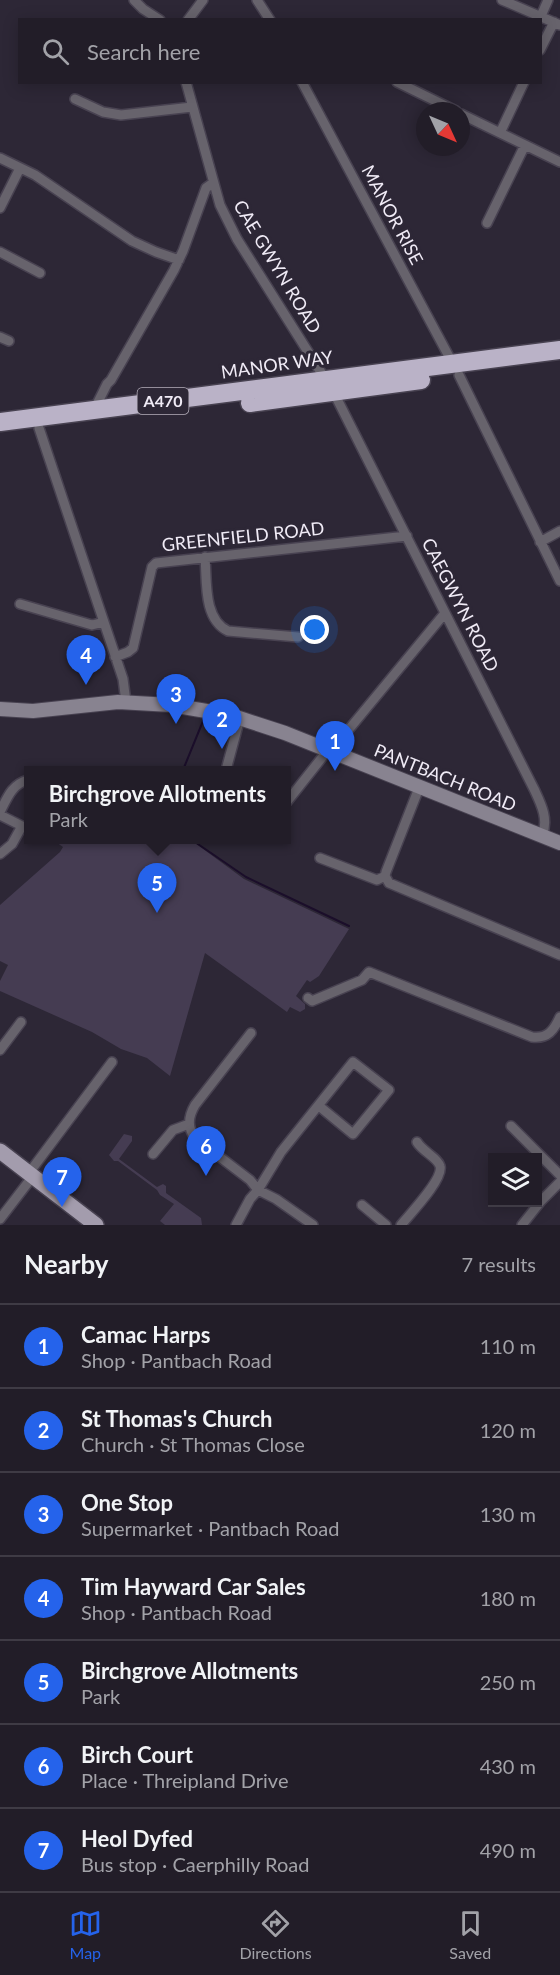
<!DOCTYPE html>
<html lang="en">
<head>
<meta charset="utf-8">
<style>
	:root { --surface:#221d28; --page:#2e2a34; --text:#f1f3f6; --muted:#a2a2a8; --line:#3f3b45; --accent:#2563eb }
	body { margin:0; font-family:Lato,sans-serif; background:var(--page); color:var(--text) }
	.controls { position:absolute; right:18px; bottom:18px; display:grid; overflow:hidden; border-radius:0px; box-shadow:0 3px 15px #0003 }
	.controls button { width:54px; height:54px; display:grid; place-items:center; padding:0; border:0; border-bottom:2px solid var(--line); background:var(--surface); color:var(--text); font:30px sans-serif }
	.compass { position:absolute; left:416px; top:102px; width:54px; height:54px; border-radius:50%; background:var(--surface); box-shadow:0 3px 15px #0003; rotate:134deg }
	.you { position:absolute; left:315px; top:630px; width:21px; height:21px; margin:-15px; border:4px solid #fff; border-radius:50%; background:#1a73e8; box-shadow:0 0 0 9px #1a73e833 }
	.badge { display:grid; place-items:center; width:39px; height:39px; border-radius:50%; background:var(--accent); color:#fff; font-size:20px; font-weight:700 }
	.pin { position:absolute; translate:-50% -50px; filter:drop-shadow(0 2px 3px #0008) }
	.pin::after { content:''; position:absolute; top:32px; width:21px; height:18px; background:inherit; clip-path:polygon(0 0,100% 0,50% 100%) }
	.popup { position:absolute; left:24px; top:766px; width:267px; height:78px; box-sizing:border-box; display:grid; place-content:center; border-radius:0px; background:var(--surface); filter:drop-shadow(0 2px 4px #0005); font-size:20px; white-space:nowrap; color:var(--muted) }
	.popup b { font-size:22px; color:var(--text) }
	.popup::after { content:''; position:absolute; left:50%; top:100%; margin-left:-12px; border:12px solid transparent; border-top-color:var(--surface) }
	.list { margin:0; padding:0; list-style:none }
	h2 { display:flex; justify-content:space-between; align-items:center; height:78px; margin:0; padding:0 24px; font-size:26px }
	h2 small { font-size:20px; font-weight:400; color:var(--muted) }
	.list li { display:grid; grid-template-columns:39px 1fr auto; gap:18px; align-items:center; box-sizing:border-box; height:84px; padding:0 24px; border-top:2px solid var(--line) }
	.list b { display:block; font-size:22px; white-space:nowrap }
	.list p { margin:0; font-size:20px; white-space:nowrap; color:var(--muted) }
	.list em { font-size:20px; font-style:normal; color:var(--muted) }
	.icon { flex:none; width:33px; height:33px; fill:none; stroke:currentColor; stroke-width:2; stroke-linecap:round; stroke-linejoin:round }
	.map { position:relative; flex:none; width:560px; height:1225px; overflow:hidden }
	.search { position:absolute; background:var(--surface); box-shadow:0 3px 15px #0003; left:18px; right:18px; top:18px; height:66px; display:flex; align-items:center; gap:15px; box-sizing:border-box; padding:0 21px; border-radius:0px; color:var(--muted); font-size:22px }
	.sheet { height:666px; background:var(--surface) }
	nav { display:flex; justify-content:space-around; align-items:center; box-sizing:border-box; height:84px; border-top:2px solid var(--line); background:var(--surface); font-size:16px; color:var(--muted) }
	nav a { display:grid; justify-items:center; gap:3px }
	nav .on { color:var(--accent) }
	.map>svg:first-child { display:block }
</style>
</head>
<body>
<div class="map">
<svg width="560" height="1225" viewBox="0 0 560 1225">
	<rect width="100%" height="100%" fill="#2d2736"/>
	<!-- green -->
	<path fill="#453c52" d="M 53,840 L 191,840 L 244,879 L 349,929 L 319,976 L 310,982 L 307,980 L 296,996 L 305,1004 L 305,1009 L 300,1012 L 290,1007 L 287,1012 L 205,953 L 170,1076 L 147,1058 L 121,1049 L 92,1032 L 0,991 L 0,981 L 8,965 L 0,961 L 0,905 L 60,852 L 63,847 Z
		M 124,1134 L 132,1136 L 132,1141 L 119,1159 L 157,1187 L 163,1184 L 166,1186 L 166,1193 L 201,1218 L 202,1225 L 165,1225 L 160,1221 L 174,1204 L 160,1195 L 157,1190 L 118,1161 L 114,1161 L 109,1155 Z"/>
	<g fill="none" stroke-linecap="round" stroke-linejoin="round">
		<!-- stream -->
		<path stroke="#1b0e2a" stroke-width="2" d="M 183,770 L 203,721
			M 192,840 L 246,877 L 349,926"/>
		<!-- street casing -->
		<g stroke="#484251" stroke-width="12">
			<path id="street" d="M 134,0 L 143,9 L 160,20
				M 257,0 L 270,20
				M 502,0 L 560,25
				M 541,16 L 548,0
				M 188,20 L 203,0
				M 540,50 L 554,22
				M 186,82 L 220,205 L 237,239 L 334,393 L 534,789 C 541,804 549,819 542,836
				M 302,82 L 453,364
				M 397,82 L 456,111
				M 75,99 L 103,112 L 121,115 L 192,107
				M 461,114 L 560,162
				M 500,133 L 524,82
				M 0,158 L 35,175 L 132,241 L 156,252 L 179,260
				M 0,208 L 20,168
				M 487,223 L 525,145
				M 0,252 L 40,273
				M 0,337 L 9,341
				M 459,375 L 560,581
				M 94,410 L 107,384 L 111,380 L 174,270 L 183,251 L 206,188 L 213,183
				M 39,428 L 123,679 L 126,702
				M 540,542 L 560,531
				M 205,557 C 207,581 203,619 228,631 L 298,637
				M 20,604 L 92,625 L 104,622
				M 115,657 L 128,652 L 133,648 L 152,567 L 156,563 L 407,536
				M 331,751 L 445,613
				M 226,770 L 240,718
				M 419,788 L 386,872 L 385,876 L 389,883 L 560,955
				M 286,803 L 328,750
				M 0,812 C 7,798 12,784 28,780
				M 0,815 L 22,826 L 12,844 L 0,854
				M 320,858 L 377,880 L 385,876
				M 308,998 L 312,1001 L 362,980 L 369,972 L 532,1037 C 548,1039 554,1030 560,1017
				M 251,1033 L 195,1105 C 188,1117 187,1127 195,1138 L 250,1180 L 258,1190 L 276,1199 L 313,1225
				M 0,1050 L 21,1022
				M 511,1126 L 560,1175
				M 153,1154 L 173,1130 L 189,1124
				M 29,1173 L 112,1062
				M 362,1205 L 386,1225
				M 0,1219 L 33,1176
				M 236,1225 L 250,1199 L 258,1190 L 281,1152 L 353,1062 L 389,1090 L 353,1134 L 319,1106
				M 401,1225 C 409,1215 444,1179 440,1166 C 438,1158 422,1151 417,1142
				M 522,1225 L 541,1201 L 560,1182"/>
		</g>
		<!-- secondary casing -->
		<g stroke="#484251" stroke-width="16">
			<path id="secondary" d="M 0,709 L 33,711 L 118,702 L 171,705 L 230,715 L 285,733 L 560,843"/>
		</g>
		<!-- primary casing -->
		<g stroke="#484251" stroke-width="18">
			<path id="primary" d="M 0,1151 L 96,1225"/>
		</g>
		<!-- highway casing -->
		<g stroke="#484251" stroke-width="21">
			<path id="highway" d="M 250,403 L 421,380
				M 0,422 L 560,350"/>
		</g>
		<!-- street -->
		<use href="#street" stroke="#67636c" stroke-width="9"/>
		<!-- secondary -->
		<use href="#secondary" stroke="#888390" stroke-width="14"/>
		<!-- primary -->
		<use href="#primary" stroke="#a39cad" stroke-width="15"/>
		<!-- highway -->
		<use href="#highway" stroke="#bab2c7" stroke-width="18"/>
	</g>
	<g text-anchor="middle" stroke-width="6" stroke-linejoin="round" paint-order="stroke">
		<!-- shield labels -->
		<rect fill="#2d2736" stroke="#b6b0bc" stroke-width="1.5" x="137.5" y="388" width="51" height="26" rx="4.5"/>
		<g font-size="16" font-weight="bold" fill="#f0ebf6">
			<text x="163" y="407">A470</text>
		</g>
		<!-- street labels -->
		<g font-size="18" fill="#f0ebf6" stroke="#2d2736">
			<text transform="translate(392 215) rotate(62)" y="6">MANOR RISE</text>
			<text transform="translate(277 267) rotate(59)" y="6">CAE GWYN ROAD</text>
			<text transform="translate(277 365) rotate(-8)" y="6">MANOR WAY</text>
			<text transform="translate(243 537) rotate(-6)" y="6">GREENFIELD ROAD</text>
			<text transform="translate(460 605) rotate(63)" y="6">CAEGWYN ROAD</text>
			<text transform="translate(445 778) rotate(22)" y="6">PANTBACH ROAD</text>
		</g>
	</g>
</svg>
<div class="controls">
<button><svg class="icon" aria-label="layers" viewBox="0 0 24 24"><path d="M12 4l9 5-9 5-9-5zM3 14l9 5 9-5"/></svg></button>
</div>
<svg class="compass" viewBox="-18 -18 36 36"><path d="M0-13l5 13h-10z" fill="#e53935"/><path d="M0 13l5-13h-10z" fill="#a2a2a8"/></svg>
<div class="you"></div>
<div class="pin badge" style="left:335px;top:771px">1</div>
<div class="pin badge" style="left:222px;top:749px">2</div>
<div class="pin badge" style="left:176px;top:724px">3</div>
<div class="pin badge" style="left:86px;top:685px">4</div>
<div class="pin badge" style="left:157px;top:913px">5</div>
<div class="popup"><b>Birchgrove Allotments</b>Park</div>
<div class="pin badge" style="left:206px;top:1176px">6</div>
<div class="pin badge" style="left:62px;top:1207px">7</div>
<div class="search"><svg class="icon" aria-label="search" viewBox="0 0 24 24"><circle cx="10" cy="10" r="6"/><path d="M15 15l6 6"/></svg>Search here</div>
</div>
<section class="sheet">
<h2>Nearby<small>7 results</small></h2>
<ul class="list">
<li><span class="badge">1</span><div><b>Camac Harps</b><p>Shop · Pantbach Road</p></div><em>110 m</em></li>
<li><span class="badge">2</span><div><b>St Thomas's Church</b><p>Church · St Thomas Close</p></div><em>120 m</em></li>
<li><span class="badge">3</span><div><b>One Stop</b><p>Supermarket · Pantbach Road</p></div><em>130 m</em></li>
<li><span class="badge">4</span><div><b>Tim Hayward Car Sales</b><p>Shop · Pantbach Road</p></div><em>180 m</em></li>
<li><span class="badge">5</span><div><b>Birchgrove Allotments</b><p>Park</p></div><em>250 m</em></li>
<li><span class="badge">6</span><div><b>Birch Court</b><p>Place · Threipland Drive</p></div><em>430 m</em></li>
<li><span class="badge">7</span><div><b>Heol Dyfed</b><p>Bus stop · Caerphilly Road</p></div><em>490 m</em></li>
</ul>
</section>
<nav>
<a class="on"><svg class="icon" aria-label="map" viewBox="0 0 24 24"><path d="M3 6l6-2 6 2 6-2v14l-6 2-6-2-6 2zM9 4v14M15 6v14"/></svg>Map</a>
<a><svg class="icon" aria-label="directions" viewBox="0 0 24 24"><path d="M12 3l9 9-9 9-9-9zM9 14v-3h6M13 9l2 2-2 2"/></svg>Directions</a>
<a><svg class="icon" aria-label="saved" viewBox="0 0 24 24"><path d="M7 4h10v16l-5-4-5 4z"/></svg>Saved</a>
</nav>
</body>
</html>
